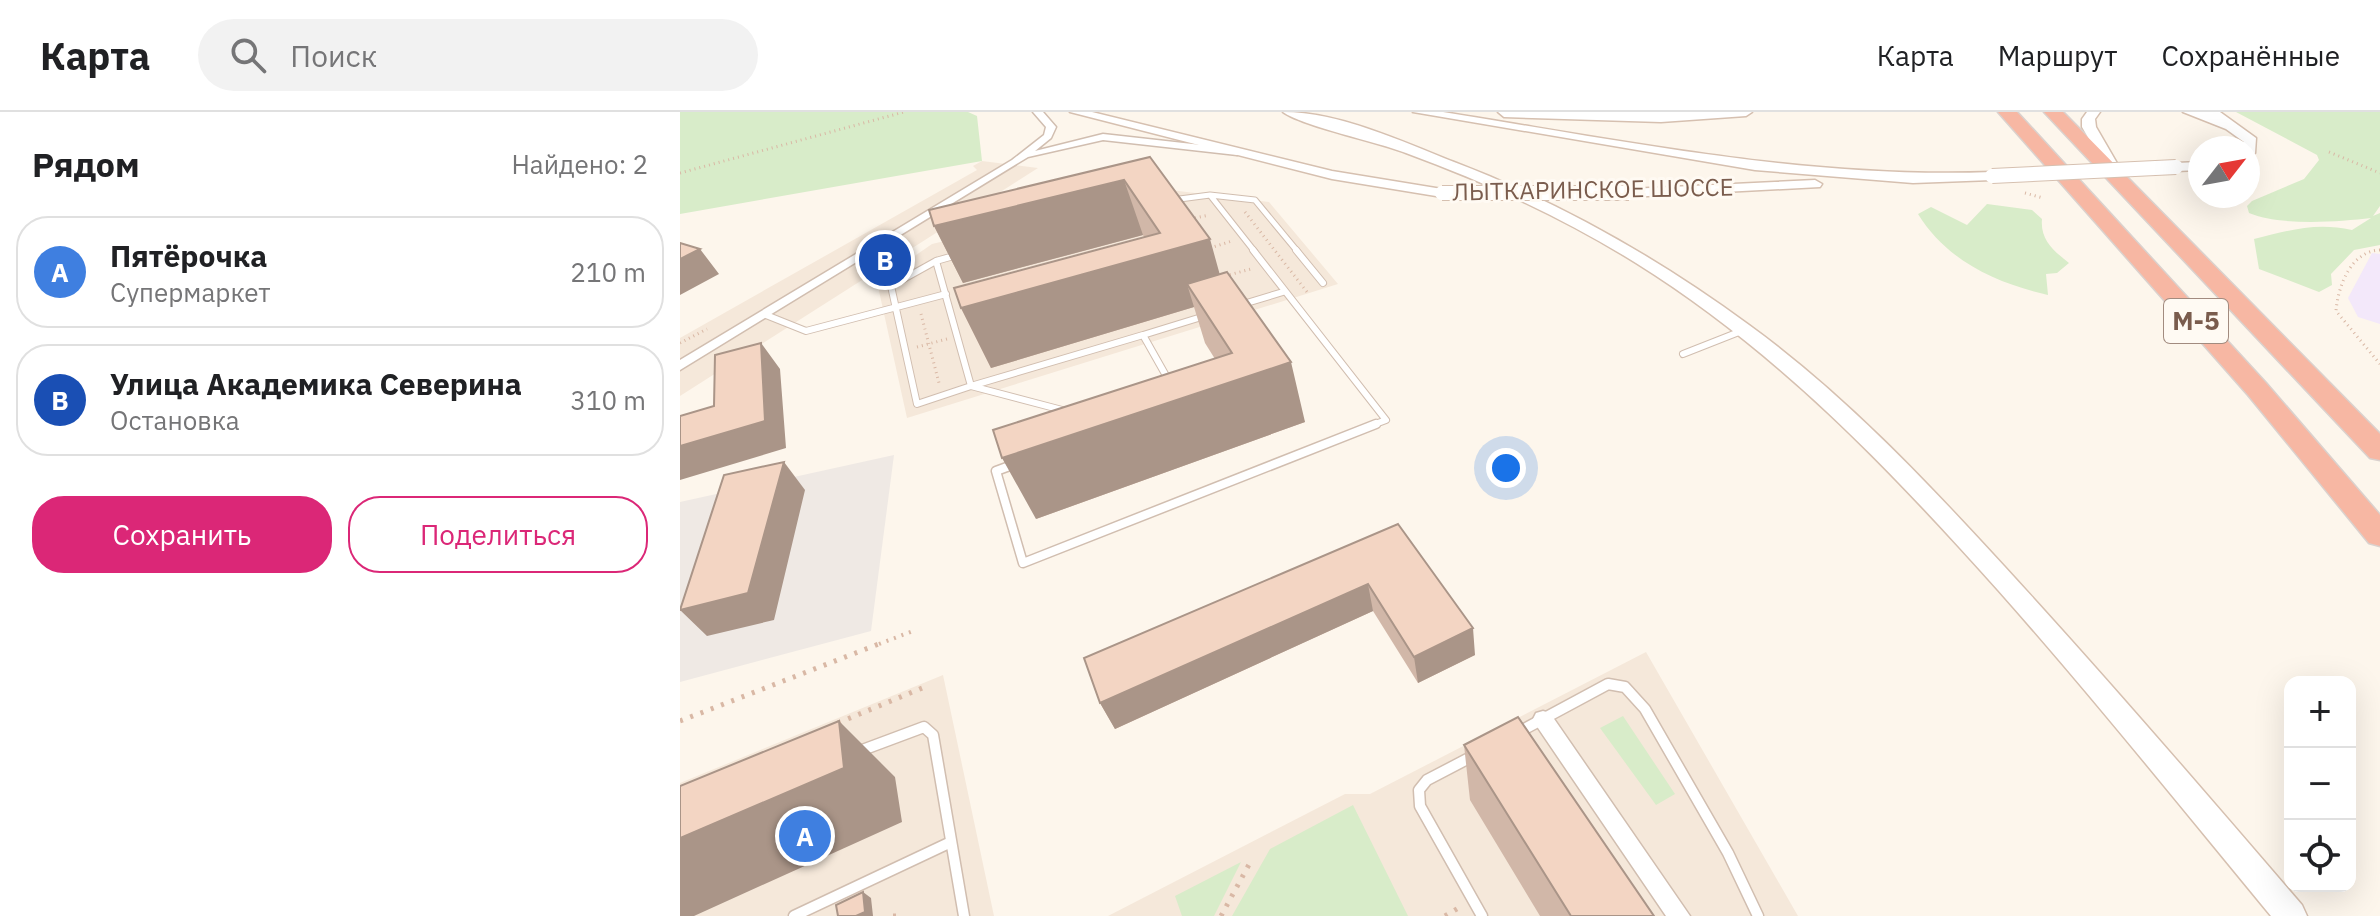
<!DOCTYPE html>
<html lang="ru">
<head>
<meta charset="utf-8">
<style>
	:root { --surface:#fff; --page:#f2f2f2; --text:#202124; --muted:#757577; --line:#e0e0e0; --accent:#db2777 }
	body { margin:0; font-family:"IBM Plex Sans",sans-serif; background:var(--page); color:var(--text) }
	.controls { position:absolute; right:24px; bottom:24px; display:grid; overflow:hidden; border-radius:16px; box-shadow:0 8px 32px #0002 }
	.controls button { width:72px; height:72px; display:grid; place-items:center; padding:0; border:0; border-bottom:2px solid var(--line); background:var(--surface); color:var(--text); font:40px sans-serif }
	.compass { position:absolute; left:1508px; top:24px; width:72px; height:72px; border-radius:50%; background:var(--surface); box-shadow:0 8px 32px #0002; rotate:59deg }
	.you { position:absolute; left:826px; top:356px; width:28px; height:28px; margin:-20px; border:6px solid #fff; border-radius:50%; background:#1a73e8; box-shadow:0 0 0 12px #1a73e833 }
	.badge { display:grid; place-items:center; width:52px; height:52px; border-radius:50%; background:var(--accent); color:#fff; font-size:26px; font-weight:700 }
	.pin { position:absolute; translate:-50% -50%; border:4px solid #fff; box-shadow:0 2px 8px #0006 }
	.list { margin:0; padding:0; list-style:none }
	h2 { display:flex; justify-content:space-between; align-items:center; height:104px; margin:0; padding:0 32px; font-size:34px }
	h2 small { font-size:26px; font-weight:400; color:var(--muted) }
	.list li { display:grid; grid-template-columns:52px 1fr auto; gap:24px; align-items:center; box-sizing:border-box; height:112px; margin:0 16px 16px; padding:0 16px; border:2px solid var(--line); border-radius:32px }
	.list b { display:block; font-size:30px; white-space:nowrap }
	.list p { margin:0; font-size:26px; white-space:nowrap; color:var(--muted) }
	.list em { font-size:26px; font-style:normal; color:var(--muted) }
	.actions { display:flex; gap:16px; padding:24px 32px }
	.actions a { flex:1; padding:18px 0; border:2px solid var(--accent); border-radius:32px; text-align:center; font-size:28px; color:var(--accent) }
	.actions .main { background:var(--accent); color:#fff }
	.icon { flex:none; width:44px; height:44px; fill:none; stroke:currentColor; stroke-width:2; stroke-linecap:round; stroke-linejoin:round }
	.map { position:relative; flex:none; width:1700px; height:804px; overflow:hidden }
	header { display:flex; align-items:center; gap:48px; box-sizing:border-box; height:112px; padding:0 40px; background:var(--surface); border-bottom:2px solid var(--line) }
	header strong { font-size:38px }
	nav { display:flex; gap:44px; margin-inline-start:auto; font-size:28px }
	.search { width:560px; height:72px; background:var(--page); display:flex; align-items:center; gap:20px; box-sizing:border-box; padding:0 28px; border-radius:44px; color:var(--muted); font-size:30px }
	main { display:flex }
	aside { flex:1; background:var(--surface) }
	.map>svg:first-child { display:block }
</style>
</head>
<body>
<header>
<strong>Карта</strong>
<div class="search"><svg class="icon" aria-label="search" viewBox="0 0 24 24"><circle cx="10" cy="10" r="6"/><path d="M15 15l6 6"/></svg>Поиск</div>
<nav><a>Карта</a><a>Маршрут</a><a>Сохранённые</a></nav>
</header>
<main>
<aside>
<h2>Рядом<small>Найдено: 2</small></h2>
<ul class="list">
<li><span class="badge" style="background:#3f7fe0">A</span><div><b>Пятёрочка</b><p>Супермаркет</p></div><em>210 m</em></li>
<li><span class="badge" style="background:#1a4fb4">B</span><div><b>Улица Академика Северина</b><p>Остановка</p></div><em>310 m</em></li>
</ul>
<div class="actions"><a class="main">Сохранить</a><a>Поделиться</a></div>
</aside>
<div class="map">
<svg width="1700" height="804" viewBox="0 0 1700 804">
	<rect width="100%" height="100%" fill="#fdf6ec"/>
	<!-- residential -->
	<path fill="#f5e8da" d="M 302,49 L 358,56 L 0,284 L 0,226 L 297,58 L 293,54 Z
		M 482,77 L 589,90 L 658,172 L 227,306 L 197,170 L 252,132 Z
		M 966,540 L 1118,804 L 428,804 L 665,682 L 690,682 Z
		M 263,563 L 314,804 L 0,804 L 0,671 Z"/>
	<!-- industrial -->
	<path fill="#efe9e4" d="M 214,343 L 191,519 L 0,570 L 0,390 Z"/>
	<!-- education -->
	<path fill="#f3e8fa" d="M 1692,141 L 1700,142 L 1700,212 L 1678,205 L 1668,186 Z"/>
	<!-- green -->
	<path fill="#d8ecc9" d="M 0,0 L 288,0 L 297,4 L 302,49 L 0,102 Z
		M 1556,0 L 1700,0 L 1700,94 L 1693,104 L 1700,101 L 1700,133 L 1674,138 L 1651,162 L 1652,173 L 1639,180 L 1579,157 L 1574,127 C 1610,118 1636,110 1672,118 L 1691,106 C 1657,110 1600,114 1569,101 L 1567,94 L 1572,89 L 1624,67 L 1639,48 L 1637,43 Z
		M 1307,92 L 1352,98 L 1362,107 C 1360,128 1374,139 1389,151 L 1377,161 L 1366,162 L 1368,183 C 1316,171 1267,149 1238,102 L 1251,95 L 1287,113 Z
		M 943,604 L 995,682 L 976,693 L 920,616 Z
		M 673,693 L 728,804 L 552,804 L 590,737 Z
		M 561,750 L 534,804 L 502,804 L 495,784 Z"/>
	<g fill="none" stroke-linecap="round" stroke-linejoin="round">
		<!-- lane-far3 casing -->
		<g stroke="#d1beb0" stroke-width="7">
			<path id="lane-far3" d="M 530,83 L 575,88 L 618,140
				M 492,88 L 530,83 L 575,140"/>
		</g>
		<!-- lane-far2 casing -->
		<g stroke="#d1beb0" stroke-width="8">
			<path id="lane-far2" d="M 573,138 L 706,308 L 690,314
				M 616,138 L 643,171
				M 256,149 L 291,274 L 237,292 L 211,174 Z
				M 256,149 L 277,143
				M 560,193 L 603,180
				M 86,203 L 126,219 L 266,182
				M 463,223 L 528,203
				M 1003,242 L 1064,218
				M 386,299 L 291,274 L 463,223 L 489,269"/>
		</g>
		<!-- lane-far1 casing -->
		<g stroke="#d1beb0" stroke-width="11">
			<path id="lane-far1" d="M 335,352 L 316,359 L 343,451 L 696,312"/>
		</g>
		<!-- lane casing -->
		<g stroke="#d1beb0" stroke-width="13">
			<path id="lane" d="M 837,621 L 928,572 L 945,575 L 965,597 L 1048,741 L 1078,804
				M 177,640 L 244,615 L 253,623 L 284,804
				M 793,644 L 747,668 L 739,678 L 740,694 L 802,804
				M 114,804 L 271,730"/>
		</g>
		<!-- street casing -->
		<g stroke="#d1beb0" stroke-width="3">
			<path id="street" d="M 353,0 L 363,0 L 376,15 L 371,26 L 355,39 L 423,22 L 557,37 L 562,40 L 557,43 L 423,28 L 348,45 L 0,258 L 0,248 L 332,48 L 364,23 L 366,15 Z
				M 863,599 L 870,601 L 1010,804 L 986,804 L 856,613 L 853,607 L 856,601 Z"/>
		</g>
		<!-- secondary casing -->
		<g stroke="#d6c0b0" stroke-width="3">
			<path id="secondary" d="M 390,0 L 412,0 L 652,59 L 762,77 L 769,81 L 762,85 L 652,67 Z
				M 603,0 C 659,0 721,29 774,50 C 879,90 978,146 1069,213 C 1164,282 1245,368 1324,454 C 1426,565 1524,679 1622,793 L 1627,804 L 1591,804 C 1501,695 1412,584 1318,478 C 1208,355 1097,239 956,151 C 884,106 805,70 726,41 C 698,30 622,14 603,0 Z
				M 733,0 L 763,0 C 945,29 1127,67 1312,60 L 1319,64 L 1312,68 L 1233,71 L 1075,58 Z
				M 818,0 L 1072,0 L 1066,4 L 981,10 L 824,5 Z
				M 1407,0 L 1420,0 L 1415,7 L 1416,15 L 1445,65 L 1443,68 L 1433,68 L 1402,15 L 1402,7 Z
				M 1503,0 L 1540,0 L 1576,26 L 1575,41 L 1568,45 L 1568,36 L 1562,36 L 1564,30 L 1546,17 Z
				M 1520,50 L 1520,58 L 1496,59 L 1489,55 L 1496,51 Z
				M 1135,68 L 1142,72 L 1140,75 L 949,85 L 942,81 L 949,77 Z"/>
		</g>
		<!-- highway casing -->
		<g stroke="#dad1cd" stroke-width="3">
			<path id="highway" d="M 1318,0 L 1337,0 L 1586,271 L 1700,403 L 1700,434 L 1689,431 L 1568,283 Z
				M 1364,0 L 1383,0 L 1700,322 L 1700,348 L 1690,346 Z"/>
		</g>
		<!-- path-far2 -->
		<path stroke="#d9b8a5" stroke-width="3" stroke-dasharray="1 4" stroke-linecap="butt" d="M 1649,40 L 1700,61
			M 0,61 L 224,0
			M 1345,81 L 1363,86
			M 565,100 L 627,180
			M 510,107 L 529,103
			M 530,136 L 552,129
			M 1700,138 C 1671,139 1658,174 1656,199 L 1700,252
			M 545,164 L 571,157
			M 241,202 L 259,271
			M 0,231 L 27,217
			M 237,235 L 267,227"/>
		<!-- path-far1 -->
		<path stroke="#d9b8a5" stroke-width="4" stroke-dasharray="2 6" stroke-linecap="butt" d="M 199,532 L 233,519"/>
		<!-- path -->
		<path stroke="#d9b8a5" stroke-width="5" stroke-dasharray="3 8" stroke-linecap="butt" d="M 0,609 L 204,530
			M 158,611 L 247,574
			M 213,804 L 218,804
			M 541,804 L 572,747
			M 765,804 L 780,795"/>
		<!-- lane-far3 -->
		<use href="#lane-far3" stroke="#fff" stroke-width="5"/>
		<!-- lane-far2 -->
		<use href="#lane-far2" stroke="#fff" stroke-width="6"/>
		<!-- lane-far1 -->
		<use href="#lane-far1" stroke="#fff" stroke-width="8"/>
		<!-- lane -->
		<use href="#lane" stroke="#fff" stroke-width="10"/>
		<!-- street -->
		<use href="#street" fill="#fff" fill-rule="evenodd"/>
		<!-- secondary -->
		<use href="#secondary" fill="#fff" fill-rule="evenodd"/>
		<!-- highway -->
		<use href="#highway" fill="#f7b7a3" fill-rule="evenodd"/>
		<!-- secondary-bridge casing -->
		<g stroke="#d6c0b0" stroke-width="16" stroke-linecap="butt">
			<path id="secondary-bridge" d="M 1312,64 L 1496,55
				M 762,81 L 949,81"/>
		</g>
		<!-- secondary-bridge -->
		<use href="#secondary-bridge" stroke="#fff" stroke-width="14"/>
	</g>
	<!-- wall -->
	<path fill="#d1b7a8" d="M 470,45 L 540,163 L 625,310 L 356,407 L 535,247 L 525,231 L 514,195 L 311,256 L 281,196 L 464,125 L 463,123 L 283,171 L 254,114 Z
		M 718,412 L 795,543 L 738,571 L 693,499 L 435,617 L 420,591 Z
		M 784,633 L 974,804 L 860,804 L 790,688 Z"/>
	<!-- shaded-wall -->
	<path fill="#aa9588" d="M 444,68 L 463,123 L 283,171 L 254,114 Z
		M 530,127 L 546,185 L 507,172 L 514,195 L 311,256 L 281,196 Z
		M 20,137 L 39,162 L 0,183 L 0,147 Z
		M 81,231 L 100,257 L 106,336 L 0,368 L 0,334 L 85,309 Z
		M 611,250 L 625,310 L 356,407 L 322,346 Z
		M 104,350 L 125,378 L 94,508 L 27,524 L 0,498 Z
		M 688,472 L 693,499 L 435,617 L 420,591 Z
		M 793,516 L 795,543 L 738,571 L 734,545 Z
		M 159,609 L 215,665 L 222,710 L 14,804 L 0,804 L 0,726 Z
		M 183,780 L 191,786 L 193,804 L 176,804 Z"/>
	<!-- building -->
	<path fill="#f3d5c3" stroke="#aa9588" stroke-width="2" d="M 470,45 L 530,127 L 281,196 L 274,176 L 480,121 L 444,68 L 254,114 L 249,98 Z
		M 0,131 L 20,137 L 0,147 Z
		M 547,160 L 611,250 L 322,346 L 313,318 L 552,241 L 507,172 Z
		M 81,231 L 85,309 L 0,334 L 0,304 L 34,294 L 35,243 Z
		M 104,350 L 68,481 L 0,498 L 44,363 Z
		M 718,412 L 793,516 L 734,545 L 688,472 L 420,591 L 404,546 Z
		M 838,605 L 974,804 L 891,804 L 784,633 Z
		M 159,609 L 164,656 L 0,726 L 0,674 Z
		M 183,780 L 185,800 L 176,804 L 158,804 L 156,793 Z"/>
	<g text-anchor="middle" stroke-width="6" stroke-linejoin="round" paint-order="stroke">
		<!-- far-street labels -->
		<g font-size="24" fill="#7a5c4d" stroke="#fffaf3">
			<text transform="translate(913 78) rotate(-1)" y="8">ЛЫТКАРИНСКОЕ ШОССЕ</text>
		</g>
		<!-- shield labels -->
		<rect fill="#fffaf3" stroke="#a28b7f" stroke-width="2" x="1484" y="187" width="64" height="44" rx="6"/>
		<g font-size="26" font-weight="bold" fill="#7a5c4d">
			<text x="1516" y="218">М-5</text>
		</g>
	</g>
</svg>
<div class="controls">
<button>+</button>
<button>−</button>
<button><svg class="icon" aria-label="locate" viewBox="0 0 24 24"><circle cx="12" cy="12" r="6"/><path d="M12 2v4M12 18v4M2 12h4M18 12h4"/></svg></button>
</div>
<svg class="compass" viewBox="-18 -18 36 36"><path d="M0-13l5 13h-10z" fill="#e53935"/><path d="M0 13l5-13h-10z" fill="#757577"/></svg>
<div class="you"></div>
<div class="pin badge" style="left:125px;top:724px;background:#3f7fe0">A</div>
<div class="pin badge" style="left:205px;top:148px;background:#1a4fb4">B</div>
</div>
</main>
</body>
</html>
